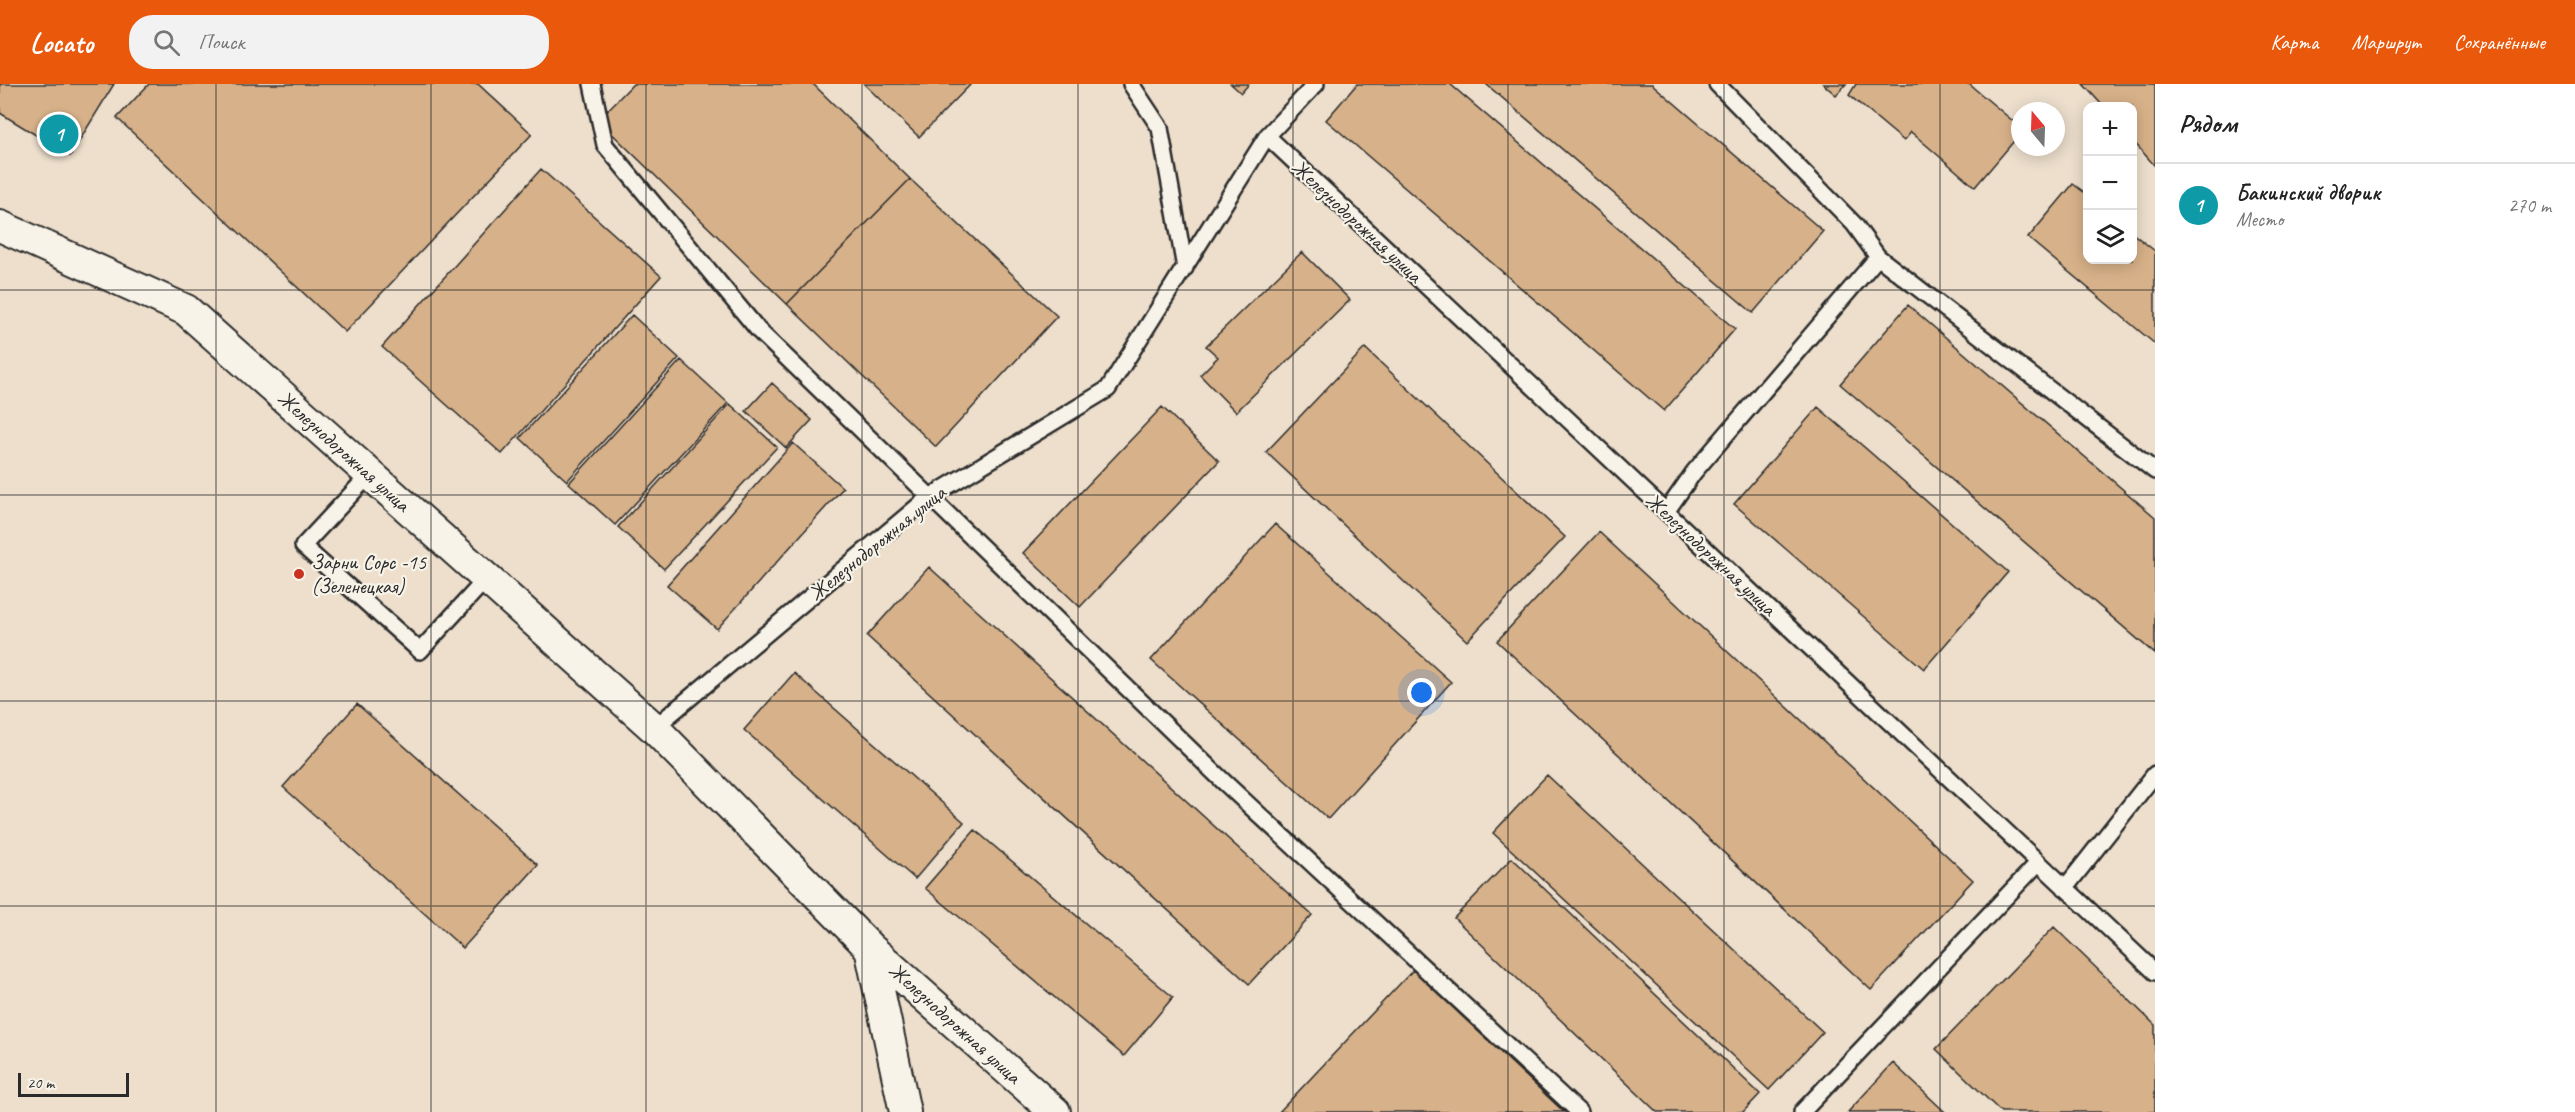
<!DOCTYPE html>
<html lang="ru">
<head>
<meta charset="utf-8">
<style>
	:root { --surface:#fff; --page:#f2f2f2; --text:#222; --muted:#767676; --line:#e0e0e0; --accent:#ea580c }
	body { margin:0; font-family:Caveat,sans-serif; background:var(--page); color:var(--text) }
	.controls { position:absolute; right:18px; top:18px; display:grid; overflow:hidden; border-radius:12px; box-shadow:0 3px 15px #0003 }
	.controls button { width:54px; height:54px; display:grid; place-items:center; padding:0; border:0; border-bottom:2px solid var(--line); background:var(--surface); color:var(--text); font:30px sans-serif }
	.compass { position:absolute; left:2011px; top:18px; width:54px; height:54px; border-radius:50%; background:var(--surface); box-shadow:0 3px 15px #0003; rotate:341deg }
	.scale { position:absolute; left:18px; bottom:15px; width:111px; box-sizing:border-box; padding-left:6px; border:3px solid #2b2b2b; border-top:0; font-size:16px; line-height:21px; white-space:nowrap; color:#2b2b2b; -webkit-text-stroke:4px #f7f3e8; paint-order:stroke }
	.you { position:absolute; left:1422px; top:609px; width:21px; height:21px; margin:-15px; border:4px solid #fff; border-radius:50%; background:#1a73e8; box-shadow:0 0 0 9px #1a73e833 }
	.badge { display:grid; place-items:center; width:39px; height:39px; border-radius:50%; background:var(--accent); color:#fff; font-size:20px; font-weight:700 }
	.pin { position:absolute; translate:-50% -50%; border:3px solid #fff; box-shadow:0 2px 6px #0006 }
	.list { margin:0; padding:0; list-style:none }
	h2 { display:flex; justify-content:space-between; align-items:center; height:78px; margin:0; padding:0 24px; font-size:26px }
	h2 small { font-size:20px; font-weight:400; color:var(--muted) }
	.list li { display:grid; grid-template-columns:39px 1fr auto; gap:18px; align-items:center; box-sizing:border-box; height:84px; padding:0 24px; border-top:2px solid var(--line) }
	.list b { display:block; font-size:22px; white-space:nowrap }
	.list p { margin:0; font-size:20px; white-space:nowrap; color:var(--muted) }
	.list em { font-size:20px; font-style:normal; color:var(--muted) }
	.icon { flex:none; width:33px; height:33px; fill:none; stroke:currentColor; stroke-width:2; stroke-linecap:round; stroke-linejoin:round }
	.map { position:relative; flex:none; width:2155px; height:1028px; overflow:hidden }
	header { display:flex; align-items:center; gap:36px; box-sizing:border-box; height:84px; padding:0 30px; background:var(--accent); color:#fff }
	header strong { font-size:28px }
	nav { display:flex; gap:33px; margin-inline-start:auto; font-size:21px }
	.search { width:420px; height:54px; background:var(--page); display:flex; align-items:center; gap:15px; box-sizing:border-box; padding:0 21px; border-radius:24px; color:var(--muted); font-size:22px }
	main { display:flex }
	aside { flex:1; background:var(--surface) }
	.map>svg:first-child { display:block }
</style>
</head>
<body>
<header>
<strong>Locato</strong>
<div class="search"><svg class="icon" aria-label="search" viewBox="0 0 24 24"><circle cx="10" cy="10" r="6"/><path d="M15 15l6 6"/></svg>Поиск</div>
<nav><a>Карта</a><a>Маршрут</a><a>Сохранённые</a></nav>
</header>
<main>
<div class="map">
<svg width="2155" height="1028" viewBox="0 0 2155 1028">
	<rect width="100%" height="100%" fill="#eddfcc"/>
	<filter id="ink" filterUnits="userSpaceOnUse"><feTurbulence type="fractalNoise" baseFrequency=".0167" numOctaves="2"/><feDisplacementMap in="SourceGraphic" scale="12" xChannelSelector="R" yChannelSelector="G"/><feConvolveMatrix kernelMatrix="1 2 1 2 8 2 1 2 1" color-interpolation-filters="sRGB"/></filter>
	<g filter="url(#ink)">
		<!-- building -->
		<path fill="#d7b189" stroke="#2b2b2b" stroke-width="1.5" d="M 0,0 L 114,0 L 70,72 L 0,29 Z
			M 149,0 L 478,0 L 532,50 L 345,248 L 117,34 Z
			M 633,0 L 813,0 L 910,95 L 787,220 L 598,36 Z
			M 864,0 L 971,0 L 919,53 Z
			M 1231,0 L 1249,0 L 1241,9 Z
			M 1357,0 L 1450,0 L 1735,245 L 1664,327 L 1326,36 Z
			M 1486,0 L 1652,0 L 1823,147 L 1753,229 Z
			M 1823,0 L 1846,0 L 1836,11 Z
			M 1969,0 L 2020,43 L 2020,50 L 1975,103 L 1911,48 L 1904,57 L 1849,11 L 1856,0 Z
			M 2083,0 L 2155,0 L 2155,82 L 2132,56 L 2132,22 L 2103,22 Z
			M 541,85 L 661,192 L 502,370 L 382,263 Z
			M 910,95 L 1057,232 L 936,363 L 787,220 Z
			M 2073,100 L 2088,111 L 2088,176 L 2132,176 L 2132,149 L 2155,167 L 2155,260 L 2028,154 Z
			M 1302,168 L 1350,216 L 1236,328 L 1200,291 L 1218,273 L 1206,262 Z
			M 1908,221 L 2155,433 L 2155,570 L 1840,300 Z
			M 632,231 L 679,274 L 567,397 L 520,354 Z
			M 1365,264 L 1565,453 L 1467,557 L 1266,368 Z
			M 681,276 L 728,319 L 615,441 L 569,399 Z
			M 772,299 L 812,336 L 786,364 L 746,327 Z
			M 730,320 L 777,363 L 664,485 L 618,443 Z
			M 1162,323 L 1219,377 L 1080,523 L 1023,469 Z
			M 1818,323 L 2008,488 L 1924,585 L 1734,420 Z
			M 793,359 L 843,404 L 717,545 L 667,501 Z
			M 1275,440 L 1451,598 L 1328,735 L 1151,576 Z
			M 1599,448 L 1973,796 L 1871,906 L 1497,557 Z
			M 929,483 L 1312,831 L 1249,900 L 867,552 Z
			M 794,589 L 964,738 L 915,795 L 744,646 Z
			M 357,620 L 538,781 L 463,864 L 283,703 Z
			M 1547,691 L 1823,948 L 1769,1006 L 1493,749 Z
			M 975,746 L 1173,913 L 1124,972 L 925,804 Z
			M 1512,774 L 1760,1010 L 1743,1028 L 1657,1028 L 1454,834 Z
			M 2054,843 L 2155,941 L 2155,1028 L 2001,1028 L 1936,965 Z
			M 1413,886 L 1564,1028 L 1279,1028 Z
			M 1893,979 L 1945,1028 L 1848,1028 Z"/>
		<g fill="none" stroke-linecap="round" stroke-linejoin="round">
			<!-- service casing -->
			<g stroke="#2b2b2b" stroke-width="20">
				<path id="service" d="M 592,0 L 605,61 L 759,247 L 1223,697 L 1579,1028
					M 1131,0 L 1160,44 L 1185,184
					M 1717,0 L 1854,140 L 1878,173
					M 1267,52 L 2155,888
					M 370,390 L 303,462 L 420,567 L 487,494
					M 1666,428 L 1694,388 L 1878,173 L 2155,387
					M 654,644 L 928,414 L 1108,305 L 1267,52 L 1316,0
					M 2065,804 L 2155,690
					M 1802,1028 L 2038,779"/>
			</g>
			<!-- minor casing -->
			<g stroke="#2b2b2b" stroke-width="34">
				<path id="minor" d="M 0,142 L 186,226 L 654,644 L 870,864 L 1055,1028
					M 870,864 L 905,1028"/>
			</g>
			<!-- service -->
			<use href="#service" stroke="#f7f3e8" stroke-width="15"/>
			<!-- minor -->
			<use href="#minor" stroke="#f7f3e8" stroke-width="30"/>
		</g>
	</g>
	<!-- grid -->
	<path fill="none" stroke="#2b2b2b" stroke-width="1.5" stroke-opacity="0.55" d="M 216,0 L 216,1028M 431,0 L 431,1028M 646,0 L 646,1028M 862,0 L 862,1028M 1078,0 L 1078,1028M 1293,0 L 1293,1028M 1508,0 L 1508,1028M 1724,0 L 1724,1028M 1940,0 L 1940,1028M 0,206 L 2155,206M 0,411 L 2155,411M 0,617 L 2155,617M 0,822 L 2155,822"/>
	<!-- markers -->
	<circle fill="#c8321e" stroke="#f7f3e8" stroke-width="2" cx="299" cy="490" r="6"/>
	<g text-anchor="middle" stroke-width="4.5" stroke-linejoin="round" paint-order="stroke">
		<!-- street labels -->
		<g font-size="21" fill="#2b2b2b" stroke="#f7f3e8">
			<text transform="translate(1357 137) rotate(43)" y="7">Железнодорожная улица</text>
			<text transform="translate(344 367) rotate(42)" y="7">Железнодорожная улица</text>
			<text transform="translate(877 459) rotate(-39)" y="7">Железнодорожная улица</text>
			<text transform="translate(1711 470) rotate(43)" y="7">Железнодорожная улица</text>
			<text transform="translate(955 939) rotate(42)" y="7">Железнодорожная улица</text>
		</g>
		<!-- poi labels -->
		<g font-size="21" fill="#2b2b2b" stroke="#f7f3e8" text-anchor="start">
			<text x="311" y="485">Зарни Сорс -15<tspan x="311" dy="24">(Зеленецкая)</tspan></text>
		</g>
	</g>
</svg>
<div class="controls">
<button>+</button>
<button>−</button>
<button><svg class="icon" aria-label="layers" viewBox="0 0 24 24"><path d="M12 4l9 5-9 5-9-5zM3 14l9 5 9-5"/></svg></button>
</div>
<svg class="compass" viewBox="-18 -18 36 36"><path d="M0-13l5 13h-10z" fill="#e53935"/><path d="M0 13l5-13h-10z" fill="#767676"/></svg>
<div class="scale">20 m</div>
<div class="you"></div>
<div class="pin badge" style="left:59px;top:50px;background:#0f9aa8">1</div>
</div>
<aside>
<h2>Рядом<small></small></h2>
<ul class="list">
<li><span class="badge" style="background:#0f9aa8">1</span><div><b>Бакинский дворик</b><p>Место</p></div><em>270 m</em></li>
</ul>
</aside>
</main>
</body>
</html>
